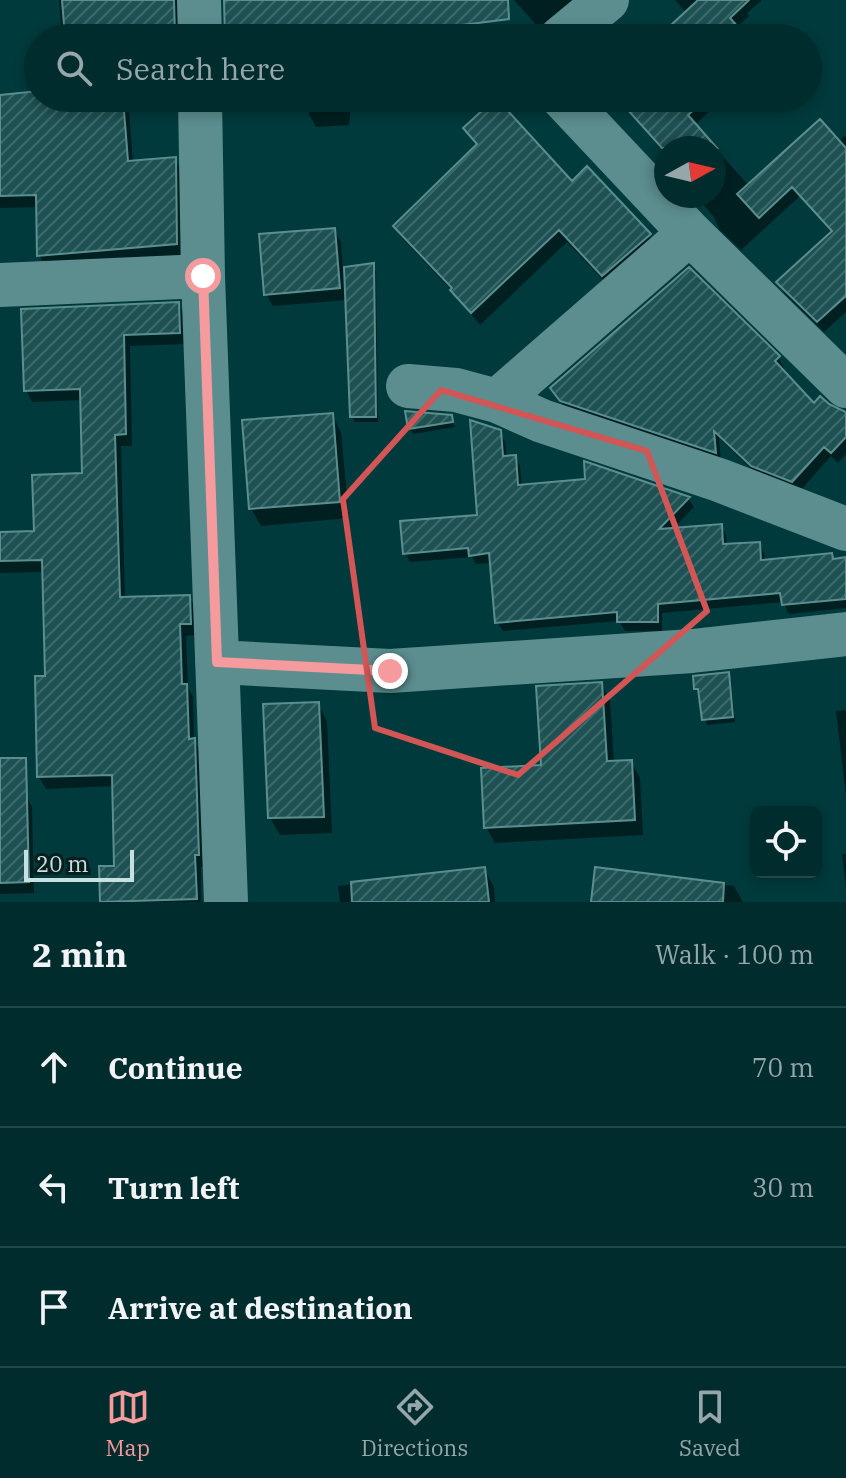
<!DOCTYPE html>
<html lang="en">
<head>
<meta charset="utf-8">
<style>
	:root { --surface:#002c2d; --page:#0a3435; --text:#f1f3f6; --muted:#95a7aa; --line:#224849; --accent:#f59b9d }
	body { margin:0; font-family:"IBM Plex Serif",serif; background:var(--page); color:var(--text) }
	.controls { position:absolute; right:24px; bottom:24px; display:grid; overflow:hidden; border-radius:12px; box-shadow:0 4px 12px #0003 }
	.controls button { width:72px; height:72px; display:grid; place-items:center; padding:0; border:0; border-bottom:2px solid var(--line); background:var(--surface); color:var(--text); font:40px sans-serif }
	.compass { position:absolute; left:654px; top:136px; width:72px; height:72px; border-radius:50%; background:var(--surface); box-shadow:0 4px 12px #0003; rotate:82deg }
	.scale { position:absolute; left:24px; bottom:20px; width:110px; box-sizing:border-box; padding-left:8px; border:4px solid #c7e0e0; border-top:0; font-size:22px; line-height:28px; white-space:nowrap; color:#c7e0e0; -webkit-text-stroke:6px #091e1e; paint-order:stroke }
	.stop { position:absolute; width:24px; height:24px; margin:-18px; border:6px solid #f59b9d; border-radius:50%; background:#fff }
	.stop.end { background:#f59b9d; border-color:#fff; box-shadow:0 2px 8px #0008 }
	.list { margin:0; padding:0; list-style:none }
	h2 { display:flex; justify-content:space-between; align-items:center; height:104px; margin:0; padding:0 32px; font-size:34px }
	h2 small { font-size:26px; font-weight:400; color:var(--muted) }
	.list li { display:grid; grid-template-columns:52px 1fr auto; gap:24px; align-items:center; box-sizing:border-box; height:120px; padding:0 32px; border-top:2px solid var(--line) }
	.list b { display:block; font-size:30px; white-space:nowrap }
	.list em { font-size:26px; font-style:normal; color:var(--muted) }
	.icon { flex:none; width:44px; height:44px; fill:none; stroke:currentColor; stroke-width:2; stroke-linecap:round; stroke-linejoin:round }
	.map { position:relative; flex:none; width:846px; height:902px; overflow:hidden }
	.search { position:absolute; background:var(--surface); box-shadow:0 4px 12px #0003; left:24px; right:24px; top:24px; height:88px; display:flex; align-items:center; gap:20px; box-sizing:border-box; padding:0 28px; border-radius:44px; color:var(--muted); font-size:30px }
	.sheet { height:464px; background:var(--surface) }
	nav { display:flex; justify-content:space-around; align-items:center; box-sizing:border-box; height:112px; border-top:2px solid var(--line); background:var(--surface); font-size:22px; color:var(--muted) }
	nav a { display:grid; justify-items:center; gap:4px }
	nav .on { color:var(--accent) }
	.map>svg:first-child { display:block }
</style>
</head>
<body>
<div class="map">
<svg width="846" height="902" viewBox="0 0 846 902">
	<defs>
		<pattern id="building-hatch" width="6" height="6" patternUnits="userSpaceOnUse" patternTransform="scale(2)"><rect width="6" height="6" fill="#1e5153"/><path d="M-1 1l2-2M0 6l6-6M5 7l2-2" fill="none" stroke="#3d6a6b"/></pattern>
	</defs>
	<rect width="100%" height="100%" fill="#003a3c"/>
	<!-- shadow -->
	<path fill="#0007" d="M 59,0 L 185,0 L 181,38 L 62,38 Z
		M 246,0 L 470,0 L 476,37 L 227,38 Z
		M 514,0 L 587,0 L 546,36 Z
		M 675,0 L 761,0 L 761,1 L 747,13 L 749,16 L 736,28 L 745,38 L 664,38 L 687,13 Z
		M 38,93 L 38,98 L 122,98 L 129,110 L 133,163 L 175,159 L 182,172 L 183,256 L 46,268 L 39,255 L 38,207 L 0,208 L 0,97 Z
		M 308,98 L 352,98 L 349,125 L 316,127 L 309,114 Z
		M 616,98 L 723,98 L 695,125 L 749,186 L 838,142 L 846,135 L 846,312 L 824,332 L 784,293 L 778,282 L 833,233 L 800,196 L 741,250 L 719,229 L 714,217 L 696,196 L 714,196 L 714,148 L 666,148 L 666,154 Z
		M 465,129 L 572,184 L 649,235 L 657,248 L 611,288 L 567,242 L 480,325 L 454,293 L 403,239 L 395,226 L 477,147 Z
		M 334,230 L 341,242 L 343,269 L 373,266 L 376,271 L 378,422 L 355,422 L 352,417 L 348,300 L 273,306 L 266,294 Z
		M 178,304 L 185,316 L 186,344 L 130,346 L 132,446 L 121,446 L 125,599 L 189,597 L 195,608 L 196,635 L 186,636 L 188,688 L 193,697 L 194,741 L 201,752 L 205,866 L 201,867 L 201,902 L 102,902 L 101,868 L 116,868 L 114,786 L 46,789 L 39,777 L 47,678 L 44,572 L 0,573 L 0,534 L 36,533 L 84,475 L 82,400 L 32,402 L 26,390 Z
		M 778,357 L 784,368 L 782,371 L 814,406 L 828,406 L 846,415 L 846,454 L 838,463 L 831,456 L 799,492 L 760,477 L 719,438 L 721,462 L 569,412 L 552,389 Z
		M 332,415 L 341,432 L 349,518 L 261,526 L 251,509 Z
		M 450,417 L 455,427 L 413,434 L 410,429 Z
		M 500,432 L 505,442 L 507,457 L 515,457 L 520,466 L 522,487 L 688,498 L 694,507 L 672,530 L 721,526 L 726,535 L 727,546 L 759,544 L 764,553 L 765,562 L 831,555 L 834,561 L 846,559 L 846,608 L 789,614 L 783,602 L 662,613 L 662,631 L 625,631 L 619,621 L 503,631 L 497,622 L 492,563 L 476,564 L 472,557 L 410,562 L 405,553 L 480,517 Z
		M 728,674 L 731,680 L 735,722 L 707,725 L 696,689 Z
		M 601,684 L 610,700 L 614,763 L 631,762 L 640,778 L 643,835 L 495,843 L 486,827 L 543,767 Z
		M 318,704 L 327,721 L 332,833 L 280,835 L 270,818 Z
		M 846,710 L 846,796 L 836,711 Z
		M 0,795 L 26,795 L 32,807 L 34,893 L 0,894 Z
		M 842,854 L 846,854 L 846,888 Z
		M 484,869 L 494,887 L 495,902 L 340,902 L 338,886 Z
		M 597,869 L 734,886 L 743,902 L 593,902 Z"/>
	<!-- building -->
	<path fill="url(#building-hatch)" stroke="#5b8e8f" stroke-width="2" d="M 62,0 L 174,0 L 175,35 L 138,38 L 65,38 Z
		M 224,0 L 508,0 L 509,19 L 359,38 L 225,38 Z
		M 698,0 L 749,0 L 730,18 L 748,38 L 657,38 Z
		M 38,91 L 38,98 L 123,98 L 128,161 L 176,157 L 177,244 L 37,256 L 36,195 L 0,196 L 0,95 Z
		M 496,98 L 572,181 L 587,166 L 651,234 L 602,276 L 559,230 L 471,313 L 450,290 L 452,288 L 393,226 L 477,144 L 463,128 Z
		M 617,98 L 707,98 L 688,115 L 717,148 L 662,148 Z
		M 820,119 L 846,148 L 846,296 L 817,322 L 776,282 L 832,231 L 792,187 L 759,218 L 737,194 Z
		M 335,228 L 340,288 L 264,295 L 259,234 Z
		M 374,263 L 376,417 L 350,417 L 344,267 Z
		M 689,267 L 780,356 L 775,361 L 814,403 L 820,396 L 829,404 L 846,412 L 846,437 L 831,453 L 824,447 L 792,482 L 751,466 L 714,431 L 716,453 L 560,401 L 550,388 Z
		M 179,302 L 180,333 L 124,335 L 126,434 L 115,435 L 120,597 L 190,595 L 191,624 L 180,624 L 182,684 L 187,684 L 189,739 L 195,738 L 199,855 L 195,855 L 197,899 L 100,902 L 99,866 L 114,866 L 112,775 L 37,777 L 35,676 L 45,676 L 42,560 L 0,561 L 0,532 L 34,531 L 32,475 L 82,473 L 80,389 L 24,391 L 21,309 Z
		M 405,411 L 452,415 L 453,422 L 408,429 Z
		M 333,413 L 340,502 L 249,509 L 242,420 Z
		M 470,420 L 501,430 L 503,456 L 516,455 L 518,485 L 585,479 L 584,461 L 690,497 L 659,529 L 722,524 L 723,544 L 760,542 L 761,560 L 832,553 L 833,559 L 846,557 L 846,599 L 782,605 L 780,593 L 658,604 L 658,622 L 617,622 L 617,612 L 495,623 L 489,553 L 469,556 L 468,548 L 403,554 L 400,521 L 477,515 Z
		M 729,672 L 733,717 L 702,720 L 698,689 L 694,689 L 693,676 Z
		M 602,682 L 607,761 L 632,760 L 635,820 L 484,828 L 481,768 L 541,765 L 536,686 Z
		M 319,702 L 324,817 L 268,818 L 263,704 Z
		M 0,758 L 26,758 L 29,882 L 0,883 Z
		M 485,867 L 489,902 L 352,902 L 351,882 Z
		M 595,867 L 724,883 L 723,902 L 591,902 Z"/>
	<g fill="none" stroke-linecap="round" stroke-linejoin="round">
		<!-- minor -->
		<path stroke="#5c8e8f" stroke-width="44" d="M 199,0 L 200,38
			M 561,38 L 607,0
			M 200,98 L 203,276 L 226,902
			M 563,98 L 690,233 L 846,386
			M 0,285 L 203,276
			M 408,386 L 456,390 L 497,401 L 542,421 L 719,480 L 846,529
			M 497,401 L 690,233
			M 217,662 L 390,671 L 692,651 L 846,634"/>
	</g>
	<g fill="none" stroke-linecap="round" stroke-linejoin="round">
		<!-- route -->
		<path stroke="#f59b9d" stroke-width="10" d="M 203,276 L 217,662 L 390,671"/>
	</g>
	<!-- marked area -->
	<path fill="none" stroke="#d25656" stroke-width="6" stroke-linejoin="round" d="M 441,390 L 647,451 L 707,611 L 518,775 L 375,728 L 343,499 Z"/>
</svg>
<div class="controls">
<button><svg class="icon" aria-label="locate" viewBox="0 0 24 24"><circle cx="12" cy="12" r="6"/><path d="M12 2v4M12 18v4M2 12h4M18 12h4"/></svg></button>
</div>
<svg class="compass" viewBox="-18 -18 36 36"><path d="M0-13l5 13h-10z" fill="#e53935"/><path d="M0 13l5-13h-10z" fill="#95a7aa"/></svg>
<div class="scale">20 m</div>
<div class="stop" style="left:203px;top:276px"></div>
<div class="stop end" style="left:390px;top:671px"></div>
<div class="search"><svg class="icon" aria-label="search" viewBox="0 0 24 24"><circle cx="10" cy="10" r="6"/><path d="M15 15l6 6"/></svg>Search here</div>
</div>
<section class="sheet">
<h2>2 min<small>Walk · 100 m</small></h2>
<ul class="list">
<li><svg class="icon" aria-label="ahead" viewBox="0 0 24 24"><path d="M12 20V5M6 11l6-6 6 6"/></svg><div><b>Continue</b></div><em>70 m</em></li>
<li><svg class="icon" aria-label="left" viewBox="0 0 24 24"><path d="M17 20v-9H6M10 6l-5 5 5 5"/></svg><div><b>Turn left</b></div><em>30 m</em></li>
<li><svg class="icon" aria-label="arrive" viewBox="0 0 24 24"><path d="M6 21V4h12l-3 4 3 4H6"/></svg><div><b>Arrive at destination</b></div></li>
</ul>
</section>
<nav>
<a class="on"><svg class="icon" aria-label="map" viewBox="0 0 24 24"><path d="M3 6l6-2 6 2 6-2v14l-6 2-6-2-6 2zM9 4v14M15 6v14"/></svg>Map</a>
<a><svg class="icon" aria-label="directions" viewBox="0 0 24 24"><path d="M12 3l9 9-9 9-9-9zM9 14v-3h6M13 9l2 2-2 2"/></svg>Directions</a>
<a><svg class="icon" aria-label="saved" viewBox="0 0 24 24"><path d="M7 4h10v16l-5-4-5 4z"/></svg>Saved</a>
</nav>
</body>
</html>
